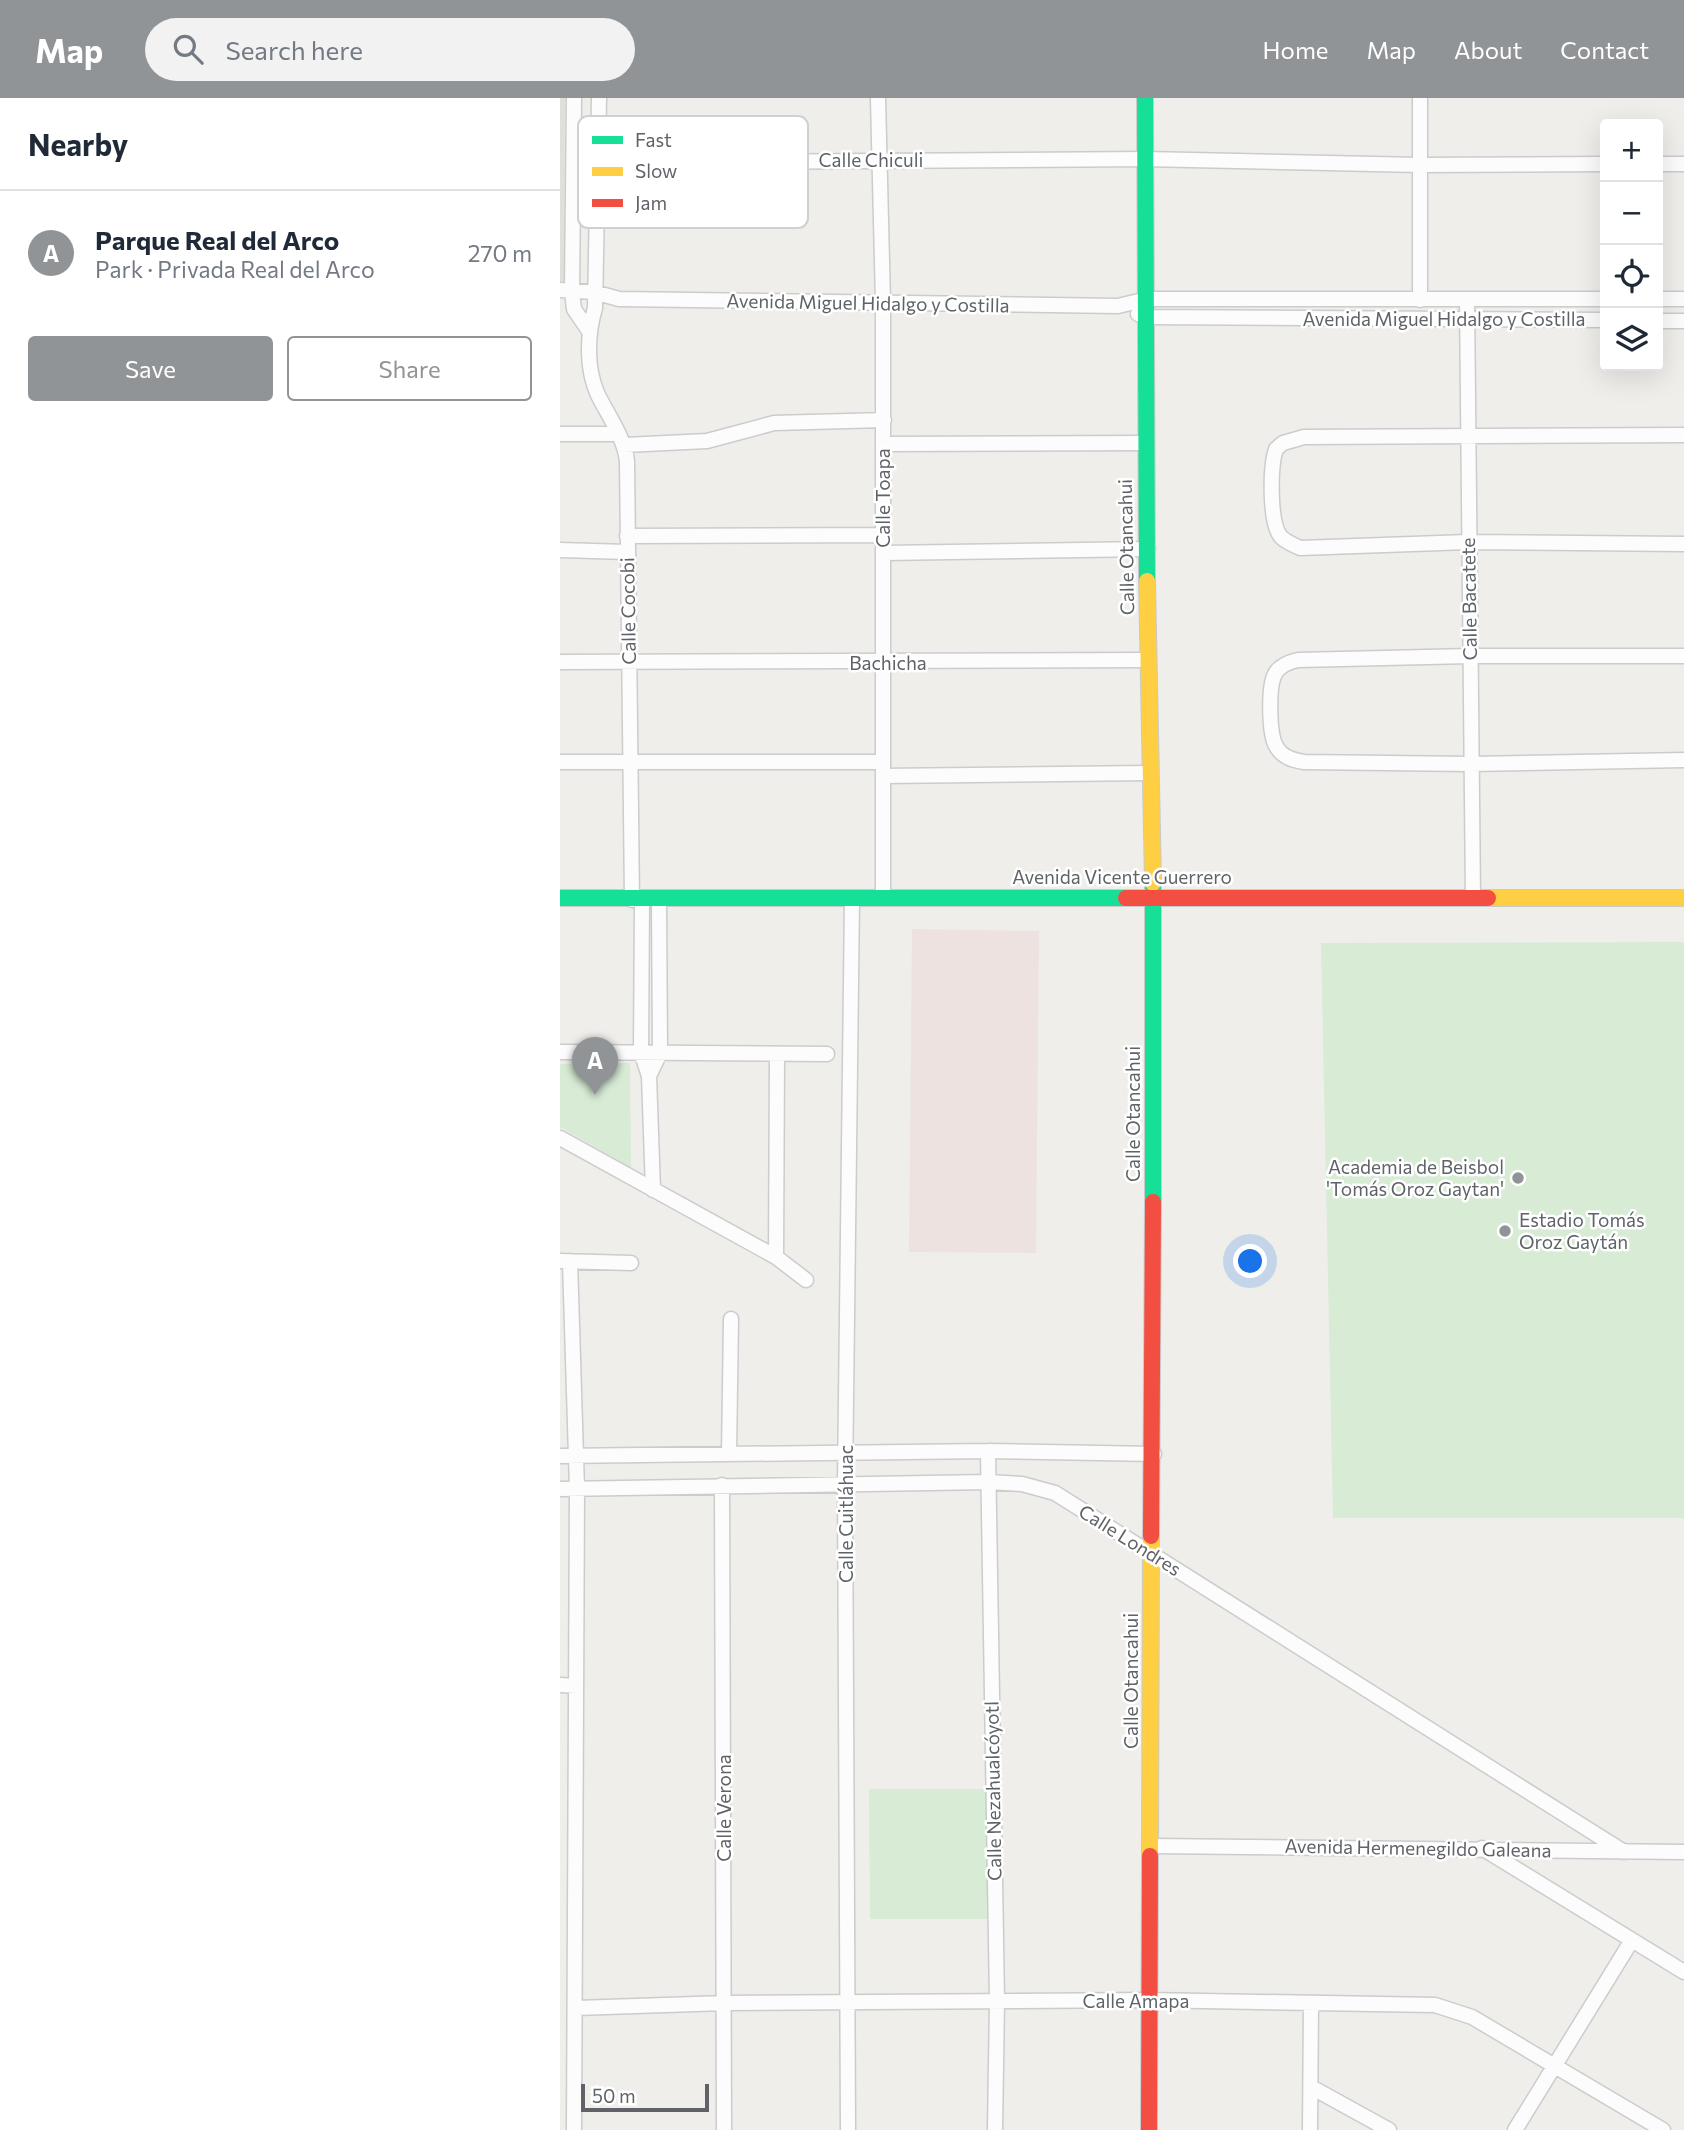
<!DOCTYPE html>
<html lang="en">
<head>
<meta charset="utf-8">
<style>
	:root { --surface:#fff; --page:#f2f2f3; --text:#1f2937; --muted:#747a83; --line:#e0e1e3; --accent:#919496 }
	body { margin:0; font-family:Commissioner,sans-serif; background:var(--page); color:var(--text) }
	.controls { position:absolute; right:21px; top:21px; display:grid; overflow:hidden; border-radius:7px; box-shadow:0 7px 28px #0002 }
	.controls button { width:63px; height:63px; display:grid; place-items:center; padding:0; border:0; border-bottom:2px solid var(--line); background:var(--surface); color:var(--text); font:35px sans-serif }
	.scale { position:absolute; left:21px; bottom:18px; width:128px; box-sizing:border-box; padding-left:7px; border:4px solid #5f6368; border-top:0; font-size:19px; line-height:24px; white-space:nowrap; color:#5f6368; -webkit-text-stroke:5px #fff; paint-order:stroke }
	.you { position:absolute; left:691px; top:1164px; width:24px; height:24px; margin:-18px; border:5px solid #fff; border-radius:50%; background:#1a73e8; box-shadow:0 0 0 10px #1a73e833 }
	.badge { display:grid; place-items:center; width:46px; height:46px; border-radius:50%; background:var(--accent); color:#fff; font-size:23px; font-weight:700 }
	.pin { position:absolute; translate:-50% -58px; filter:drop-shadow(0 2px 4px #0008) }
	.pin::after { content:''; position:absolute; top:37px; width:24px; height:21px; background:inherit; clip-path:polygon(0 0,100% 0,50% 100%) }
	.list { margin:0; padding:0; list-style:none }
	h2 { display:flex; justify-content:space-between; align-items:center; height:91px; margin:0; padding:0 28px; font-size:30px }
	h2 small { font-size:23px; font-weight:400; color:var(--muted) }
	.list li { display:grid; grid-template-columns:46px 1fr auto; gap:21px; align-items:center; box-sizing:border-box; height:126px; padding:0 28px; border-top:2px solid var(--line) }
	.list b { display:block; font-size:26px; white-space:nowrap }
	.list p { margin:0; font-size:23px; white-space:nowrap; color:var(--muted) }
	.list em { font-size:23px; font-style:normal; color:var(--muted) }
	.actions { display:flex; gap:14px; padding:21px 28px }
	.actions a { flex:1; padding:16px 0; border:2px solid var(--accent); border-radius:7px; text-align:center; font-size:24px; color:var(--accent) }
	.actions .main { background:var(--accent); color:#fff }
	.icon { flex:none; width:38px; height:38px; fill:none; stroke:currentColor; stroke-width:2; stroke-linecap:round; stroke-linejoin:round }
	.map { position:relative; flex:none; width:1124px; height:2032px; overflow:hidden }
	header { display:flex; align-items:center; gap:42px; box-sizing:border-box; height:98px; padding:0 35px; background:var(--accent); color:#fff }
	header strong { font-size:33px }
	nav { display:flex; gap:38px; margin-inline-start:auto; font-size:24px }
	.search { width:490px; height:63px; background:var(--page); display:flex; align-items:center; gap:18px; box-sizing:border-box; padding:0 24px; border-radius:38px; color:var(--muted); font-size:26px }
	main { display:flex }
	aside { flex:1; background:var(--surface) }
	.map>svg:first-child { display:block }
</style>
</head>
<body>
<header>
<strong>Map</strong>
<div class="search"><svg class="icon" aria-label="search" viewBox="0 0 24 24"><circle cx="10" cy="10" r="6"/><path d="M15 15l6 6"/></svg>Search here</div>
<nav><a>Home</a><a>Map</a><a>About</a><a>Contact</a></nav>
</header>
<main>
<aside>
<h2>Nearby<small></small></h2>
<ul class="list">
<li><span class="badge">A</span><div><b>Parque Real del Arco</b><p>Park · Privada Real del Arco</p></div><em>270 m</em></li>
</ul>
<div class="actions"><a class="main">Save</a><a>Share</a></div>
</aside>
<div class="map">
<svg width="1124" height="2032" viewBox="0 0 1124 2032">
	<rect width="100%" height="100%" fill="#efeeea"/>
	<!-- education -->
	<path fill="#e1dfd9" d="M 0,0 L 5,0 L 4,168 L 29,198 L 0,192 Z"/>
	<!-- medical -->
	<path fill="#ede2df" d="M 352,831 L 479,833 L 476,1155 L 349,1154 Z"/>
	<!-- green -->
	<path fill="#d7ebd5" d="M 1124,844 L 1124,1420 L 773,1420 L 761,845 Z
		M 70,965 L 71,1070 L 0,1029 L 0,966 Z
		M 309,1691 L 430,1691 L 430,1821 L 310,1821 Z"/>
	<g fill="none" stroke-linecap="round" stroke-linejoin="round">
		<!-- street casing -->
		<g stroke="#cbcccc" stroke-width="17">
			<path id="street" d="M 14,0 L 12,193 L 14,211 L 29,233
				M 39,0 L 35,210 C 27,237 26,271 38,297 C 49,319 64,339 67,363 L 72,802
				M 318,0 L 323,205 L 323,800
				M 860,0 L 860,202
				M 36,65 L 585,61 L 860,67 L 1045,66
				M 1098,66 L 1124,66
				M 0,192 L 34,194 L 59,201 L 558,208 L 587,201 L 1045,201
				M 907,201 L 913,800
				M 1098,201 L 1124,201
				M 578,216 L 587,219 L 1045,222
				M 1098,223 L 1124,223
				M 0,336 L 59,336
				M 1124,337 L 744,339 L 723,345 L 716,351 C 710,368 709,425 721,439 C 726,444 734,447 740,450 L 908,444 L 1124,446
				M 323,346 L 585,345
				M 65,347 L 147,343 L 214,325 L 324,322
				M 67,438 L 323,437
				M 0,452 L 67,454
				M 323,455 L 588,451
				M 1124,558 L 910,558 L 738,562 C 729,564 719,568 715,576 C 708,589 709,636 716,648 C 722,659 732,662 744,664 L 910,666 L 1124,662
				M 0,564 L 587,562
				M 0,664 L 322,664
				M 323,678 L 590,675
				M 82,802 L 81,954 L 89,978 L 93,1092
				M 0,954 L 267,956
				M 89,978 L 100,955 L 99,801
				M 0,1040 L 216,1159 L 246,1182
				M 216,1159 L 217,956
				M 0,1163 L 71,1165
				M 10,1163 L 17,1391 L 14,2032
				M 428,1353 L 437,1903 L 435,2032
				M 169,1356 L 171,1221
				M 0,1358 L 428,1353 L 594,1356
				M 162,1387 L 164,2032
				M 0,1391 L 428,1384 L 462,1386 L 495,1395 L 1064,1754
				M 0,1587 L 16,1588
				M 591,1748 L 1124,1754
				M 922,1750 L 1124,1874
				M 16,1910 L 165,1905 L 588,1902 L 875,1907 L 912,1919 L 1103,2032
				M 751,1989 L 829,2032
				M 288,2032 L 285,1385 L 292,801
				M 750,2032 L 751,1905
				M 955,2032 L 1072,1842"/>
		</g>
		<!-- fast casing -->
		<g stroke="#cacacb" stroke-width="18">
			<path id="fast" d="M 585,0 L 587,483
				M 593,785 L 593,1104
				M 0,800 L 566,800"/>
		</g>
		<!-- slow casing -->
		<g stroke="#cacacb" stroke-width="18">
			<path id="slow" d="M 587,483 L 593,785
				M 928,800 L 1124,800
				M 590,1758 L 591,1438"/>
		</g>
		<!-- jam casing -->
		<g stroke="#cacacb" stroke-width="18">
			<path id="jam" d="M 566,800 L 928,800
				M 591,1438 L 593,1104
				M 589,2032 L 590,1758"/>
		</g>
		<!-- street -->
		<use href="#street" stroke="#fdfcfc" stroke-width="14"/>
		<!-- fast -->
		<use href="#fast" stroke="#16e098" stroke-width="16"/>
		<!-- slow -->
		<use href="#slow" stroke="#ffcf43" stroke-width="16"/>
		<!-- jam -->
		<use href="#jam" stroke="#f24e42" stroke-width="16"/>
	</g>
	<!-- markers -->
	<g fill="#919496" stroke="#fff" stroke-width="2.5">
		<circle cx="958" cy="1080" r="7"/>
		<circle cx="945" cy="1133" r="7"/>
	</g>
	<g text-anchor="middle" stroke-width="5" stroke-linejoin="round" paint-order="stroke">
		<!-- street labels -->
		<g font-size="19" fill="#5f6368" stroke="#fff">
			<text x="311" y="69">Calle Chiculi</text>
			<text transform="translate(308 205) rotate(1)" y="7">Avenida Miguel Hidalgo y Costilla</text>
			<text x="884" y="228">Avenida Miguel Hidalgo y Costilla</text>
			<text transform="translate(323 400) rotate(-90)" y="7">Calle Toapa</text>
			<text transform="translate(566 449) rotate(-91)" y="7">Calle Otancahui</text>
			<text transform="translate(909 501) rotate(-91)" y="7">Calle Bacatete</text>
			<text transform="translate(68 513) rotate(-91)" y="7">Calle Cocobi</text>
			<text x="328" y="572">Bachicha</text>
			<text x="562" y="786">Avenida Vicente Guerrero</text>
			<text transform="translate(573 1016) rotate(-90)" y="7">Calle Otancahui</text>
			<text transform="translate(286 1416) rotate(-90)" y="7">Calle Cuitláhuac</text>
			<text transform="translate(570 1442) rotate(32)" y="7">Calle Londres</text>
			<text transform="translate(571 1583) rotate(-90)" y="7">Calle Otancahui</text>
			<text transform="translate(433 1693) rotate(-91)" y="7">Calle Nezahualcóyotl</text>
			<text transform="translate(164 1710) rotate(-90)" y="7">Calle Verona</text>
			<text transform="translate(858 1750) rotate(1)" y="7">Avenida Hermenegildo Galeana</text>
			<text x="576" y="1910">Calle Amapa</text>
		</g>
		<!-- poi labels -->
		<g font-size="19" fill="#5f6368" stroke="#fff" text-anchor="end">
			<text x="944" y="1076">Academia de Beisbol<tspan x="944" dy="22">'Tomás Oroz Gaytan'</tspan></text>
			<text x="959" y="1129" text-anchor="start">Estadio Tomás<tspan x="959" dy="22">Oroz Gaytán</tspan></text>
		</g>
	</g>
	<!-- legend -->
	<rect x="18" y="18" width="230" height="112" rx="10" fill="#fff" stroke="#cfd0d2" stroke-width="2"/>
	<rect x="32" y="38" width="31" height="8" fill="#16e098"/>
	<rect x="32" y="69" width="31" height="9" fill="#ffcf43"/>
	<rect x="32" y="101" width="31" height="8" fill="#f24e42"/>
	<g font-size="19" fill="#5f6368">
		<text x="75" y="49">Fast</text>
		<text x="75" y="80">Slow</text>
		<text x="75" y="112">Jam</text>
	</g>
</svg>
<div class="controls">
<button>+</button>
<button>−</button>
<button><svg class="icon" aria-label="locate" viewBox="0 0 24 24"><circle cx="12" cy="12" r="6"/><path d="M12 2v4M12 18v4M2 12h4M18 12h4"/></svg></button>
<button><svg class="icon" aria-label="layers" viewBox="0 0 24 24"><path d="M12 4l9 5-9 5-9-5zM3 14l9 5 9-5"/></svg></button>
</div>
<div class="scale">50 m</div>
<div class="you"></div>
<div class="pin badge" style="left:35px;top:997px">A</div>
</div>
</main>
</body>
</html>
